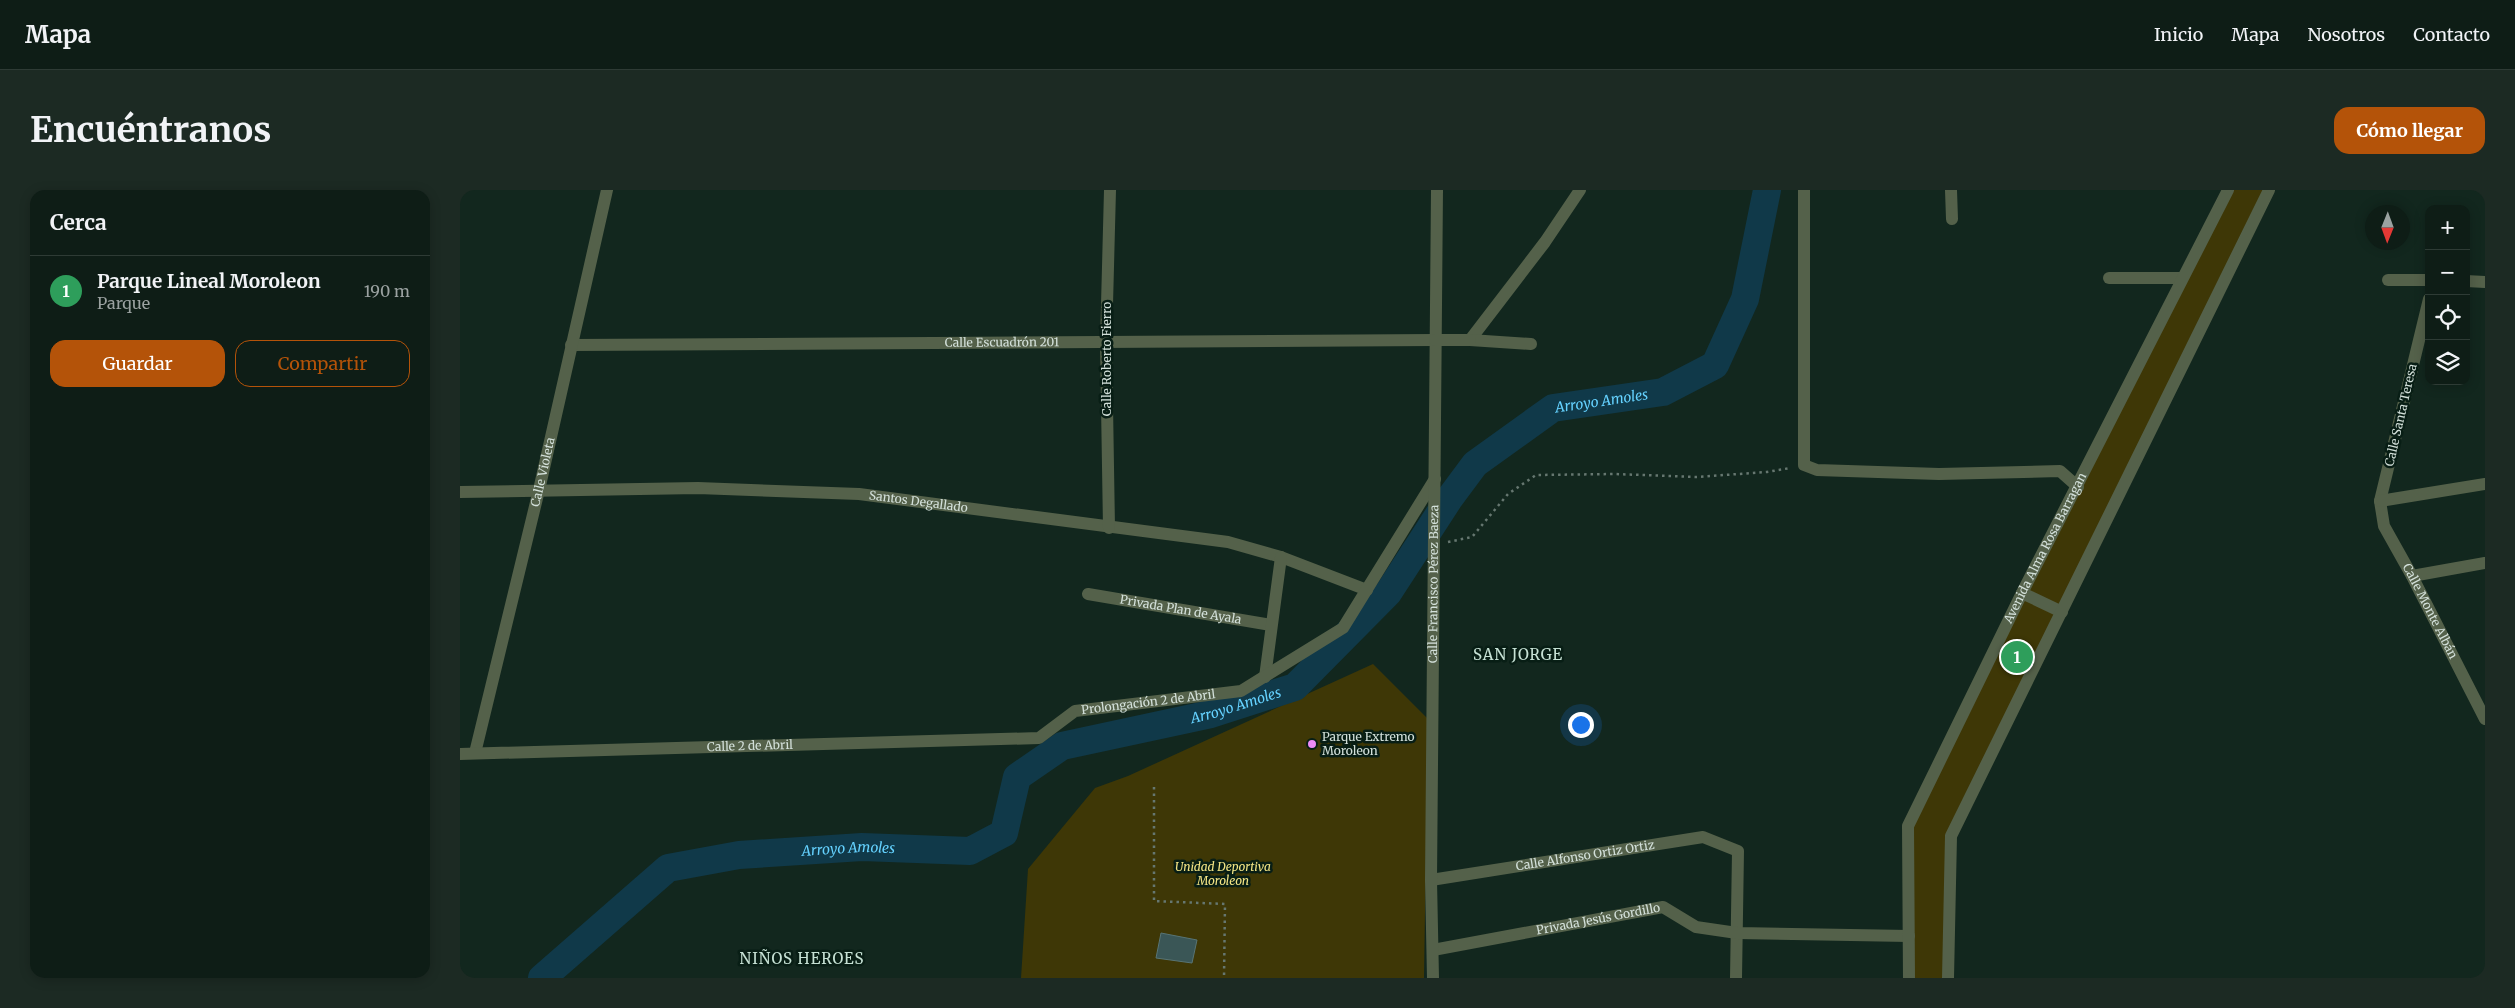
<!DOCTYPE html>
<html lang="es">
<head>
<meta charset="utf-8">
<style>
	:root { --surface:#0e1d16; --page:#1c2a23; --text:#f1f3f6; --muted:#9ba2a1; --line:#2e3b35; --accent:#b45309 }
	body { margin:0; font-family:Merriweather,serif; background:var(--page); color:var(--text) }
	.controls { position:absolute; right:15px; top:15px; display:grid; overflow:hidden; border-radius:10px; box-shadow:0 2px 12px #0003 }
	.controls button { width:45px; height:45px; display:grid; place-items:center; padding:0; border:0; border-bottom:1px solid var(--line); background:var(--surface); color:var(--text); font:25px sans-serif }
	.compass { position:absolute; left:1905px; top:15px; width:45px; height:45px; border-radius:50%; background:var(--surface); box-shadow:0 2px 12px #0003; rotate:181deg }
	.you { position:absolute; left:1120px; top:534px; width:18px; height:18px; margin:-12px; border:4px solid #fff; border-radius:50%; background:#1a73e8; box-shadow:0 0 0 8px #1a73e833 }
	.badge { display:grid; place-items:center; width:32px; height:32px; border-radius:50%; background:var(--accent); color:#fff; font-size:16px; font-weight:700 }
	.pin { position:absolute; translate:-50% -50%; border:2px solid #fff; box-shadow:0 1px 5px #0006 }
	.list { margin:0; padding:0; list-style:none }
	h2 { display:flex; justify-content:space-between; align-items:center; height:65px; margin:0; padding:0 20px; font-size:21px }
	h2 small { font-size:16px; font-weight:400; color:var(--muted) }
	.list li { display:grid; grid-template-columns:32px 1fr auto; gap:15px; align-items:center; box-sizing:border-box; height:70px; padding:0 20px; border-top:1px solid var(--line) }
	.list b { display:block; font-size:19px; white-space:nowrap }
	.list p { margin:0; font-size:16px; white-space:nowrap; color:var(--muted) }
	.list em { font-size:16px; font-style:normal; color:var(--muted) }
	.actions { display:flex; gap:10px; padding:15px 20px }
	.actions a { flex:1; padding:11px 0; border:1px solid var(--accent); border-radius:15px; text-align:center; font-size:18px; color:var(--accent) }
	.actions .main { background:var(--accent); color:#fff }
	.icon { flex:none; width:28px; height:28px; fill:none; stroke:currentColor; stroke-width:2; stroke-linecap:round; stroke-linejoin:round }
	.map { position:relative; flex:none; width:2025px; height:788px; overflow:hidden; border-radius:15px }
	header { display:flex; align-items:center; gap:30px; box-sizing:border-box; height:70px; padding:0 25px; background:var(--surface); border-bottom:1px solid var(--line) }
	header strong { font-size:24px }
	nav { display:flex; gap:28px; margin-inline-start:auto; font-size:18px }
	.intro { display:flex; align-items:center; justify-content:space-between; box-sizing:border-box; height:120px; padding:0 30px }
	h1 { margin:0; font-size:35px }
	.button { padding:12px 22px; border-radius:15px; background:var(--accent); color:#fff; font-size:18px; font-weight:700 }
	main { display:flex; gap:30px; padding:0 30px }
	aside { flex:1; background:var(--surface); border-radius:15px; box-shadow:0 2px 12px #0003 }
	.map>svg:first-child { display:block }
</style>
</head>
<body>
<header>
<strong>Mapa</strong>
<nav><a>Inicio</a><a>Mapa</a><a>Nosotros</a><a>Contacto</a></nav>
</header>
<div class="intro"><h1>Encuéntranos</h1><a class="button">Cómo llegar</a></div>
<main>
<aside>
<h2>Cerca<small></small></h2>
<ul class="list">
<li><span class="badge" style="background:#2e9e5b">1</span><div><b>Parque Lineal Moroleon</b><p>Parque</p></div><em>190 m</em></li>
</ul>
<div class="actions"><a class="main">Guardar</a><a>Compartir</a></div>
</aside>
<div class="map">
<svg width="2025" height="788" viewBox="0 0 2025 788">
	<rect width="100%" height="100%" fill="#12271e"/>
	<!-- green -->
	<path fill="#3e3706" d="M 1763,0 L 1809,0 L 1491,646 L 1488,788 L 1449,788 L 1450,637 Z
		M 913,474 L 968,529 L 964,788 L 561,788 L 568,679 L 635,598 L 668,586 Z"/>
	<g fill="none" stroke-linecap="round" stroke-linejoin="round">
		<!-- river -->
		<path stroke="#103949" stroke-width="28" id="s1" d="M 82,788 L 208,678 L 279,665 L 402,657 L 510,661 L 544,643 L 557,587 L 602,556 L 751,524 L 835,497 L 928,403 L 989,309 L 1015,274 L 1093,218 L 1203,202 L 1255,175 L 1285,109 L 1307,0"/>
	</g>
	<!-- building -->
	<path fill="#3a5656" stroke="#587474" d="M 701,743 L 737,750 L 732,773 L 696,768 Z"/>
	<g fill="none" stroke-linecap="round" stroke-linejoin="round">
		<!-- path -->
		<path stroke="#667770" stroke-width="2.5" stroke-dasharray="2.5 4" stroke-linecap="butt" d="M 988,352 L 1012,347 L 1048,304 L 1076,285 L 1155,284 L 1236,287 L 1307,282 L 1330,278
			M 694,597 L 694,711 L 765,714 L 764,788"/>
		<!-- minor -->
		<g stroke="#54614a" stroke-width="12">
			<path d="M 1344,0 L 1344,275 L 1357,280 L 1479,284 L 1600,281 L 1618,297"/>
			<path d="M 1491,0 L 1492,29"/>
			<path d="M 1649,88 L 1722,88"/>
			<path d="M 1928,90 L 1969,90"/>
			<path d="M 2006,91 L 2025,92"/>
			<path id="s2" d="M 1969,109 L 1920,311 L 1924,336 L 1952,386 L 2025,529"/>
			<path d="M 1010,150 L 1085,52 L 1120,0"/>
			<path d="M 1010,150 L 1071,154"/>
			<path id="s3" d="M 111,155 L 975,150"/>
			<path id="s4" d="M 0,302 L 238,298 L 399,304 L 768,352 L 821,367 L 907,400"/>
			<path d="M 1920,311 L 2025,294"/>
			<path d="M 649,338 L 646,153 L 650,0"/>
			<path d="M 1952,386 L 2025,373"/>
			<path d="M 1562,403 L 1602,422"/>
			<path id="s5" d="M 628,404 L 811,435"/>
			<path d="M 805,487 L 821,367"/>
			<path id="s6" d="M 15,563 L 79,300 L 147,0"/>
			<path id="s7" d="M 0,564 L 579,548 L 615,521 L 781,501 L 883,438 L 975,289"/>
			<path id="s8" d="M 971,690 L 1243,647 L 1278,661 L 1276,788"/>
			<path id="s9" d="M 973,760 L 1203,717 L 1236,737 L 1277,743 L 1449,746"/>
			<path id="s10" d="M 973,788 L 971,690 L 977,0"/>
		</g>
		<!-- tertiary -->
		<g stroke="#54614a" stroke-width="12">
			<path d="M 975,150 L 1010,150"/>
			<path id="s11" d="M 1449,788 L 1448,636 L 1562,403 L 1768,0"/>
			<path d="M 1488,788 L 1491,646 L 1809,0"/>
		</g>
	</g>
	<!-- markers -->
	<circle fill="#ee8bf8" stroke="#081e15" stroke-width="2" cx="852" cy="554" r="5"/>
	<g text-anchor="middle" stroke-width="5" stroke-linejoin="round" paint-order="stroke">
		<!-- street labels -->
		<g font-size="12" fill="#d3e0da" stroke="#081e15">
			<text dy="4" stroke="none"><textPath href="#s3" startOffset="431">Calle Escuadrón 201</textPath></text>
			<text transform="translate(647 169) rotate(-90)" y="4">Calle Roberto Fierro</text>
			<text transform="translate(1941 225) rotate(-77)" y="4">Calle Santa Teresa</text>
			<text dy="4" stroke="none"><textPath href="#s6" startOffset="289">Calle Violeta</textPath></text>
			<text dy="4" stroke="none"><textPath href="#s4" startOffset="459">Santos Degallado</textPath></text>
			<text dy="4" stroke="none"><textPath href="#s11" startOffset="462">Avenida Alma Rosa Barragan</textPath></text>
			<text dy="4" stroke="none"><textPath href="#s10" startOffset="394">Calle Francisco Pérez Baeza</textPath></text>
			<text dy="4" stroke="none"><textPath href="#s5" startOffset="94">Privada Plan de Ayala</textPath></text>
			<text dy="4" stroke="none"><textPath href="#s2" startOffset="330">Calle Monte Albán</textPath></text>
			<text dy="4" stroke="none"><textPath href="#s7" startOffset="698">Prolongación 2 de Abril</textPath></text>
			<text dy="4" stroke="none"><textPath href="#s7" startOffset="290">Calle 2 de Abril</textPath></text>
			<text dy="4" stroke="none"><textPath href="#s8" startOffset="156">Calle Alfonso Ortiz Ortiz</textPath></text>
			<text dy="4" stroke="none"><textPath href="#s9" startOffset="168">Privada Jesús Gordillo</textPath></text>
		</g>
		<!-- poi labels -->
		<g font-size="12" fill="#d3e0da" stroke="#081e15" text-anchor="start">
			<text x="862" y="551">Parque Extremo<tspan x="862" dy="14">Moroleon</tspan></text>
		</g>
		<!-- park labels -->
		<g font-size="12" font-style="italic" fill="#f4e585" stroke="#081e15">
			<text x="763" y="681">Unidad Deportiva<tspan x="763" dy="14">Moroleon</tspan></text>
		</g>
		<!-- water labels -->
		<g font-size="14" font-style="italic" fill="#65d2ff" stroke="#081e15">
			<text dy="5" stroke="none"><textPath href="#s1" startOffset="1295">Arroyo Amoles</textPath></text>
			<text dy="5" stroke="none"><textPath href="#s1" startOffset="800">Arroyo Amoles</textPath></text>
			<text dy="5" stroke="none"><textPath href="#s1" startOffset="349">Arroyo Amoles</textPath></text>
		</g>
		<!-- quarter labels -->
		<g font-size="15" letter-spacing="1" fill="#c7e2d5" stroke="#081e15">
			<text x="1058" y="470">SAN JORGE</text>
			<text x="342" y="774">NIÑOS HEROES</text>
		</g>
	</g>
</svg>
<div class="controls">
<button>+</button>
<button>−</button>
<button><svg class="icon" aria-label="locate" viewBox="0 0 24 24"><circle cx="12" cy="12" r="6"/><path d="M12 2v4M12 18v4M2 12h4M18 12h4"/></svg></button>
<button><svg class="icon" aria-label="layers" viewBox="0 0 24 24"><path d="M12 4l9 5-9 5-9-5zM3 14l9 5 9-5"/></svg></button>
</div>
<svg class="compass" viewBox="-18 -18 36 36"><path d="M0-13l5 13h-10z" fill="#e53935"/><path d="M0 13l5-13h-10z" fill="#9ba2a1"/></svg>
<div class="you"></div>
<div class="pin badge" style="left:1557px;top:467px;background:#2e9e5b">1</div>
</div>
</main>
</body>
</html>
